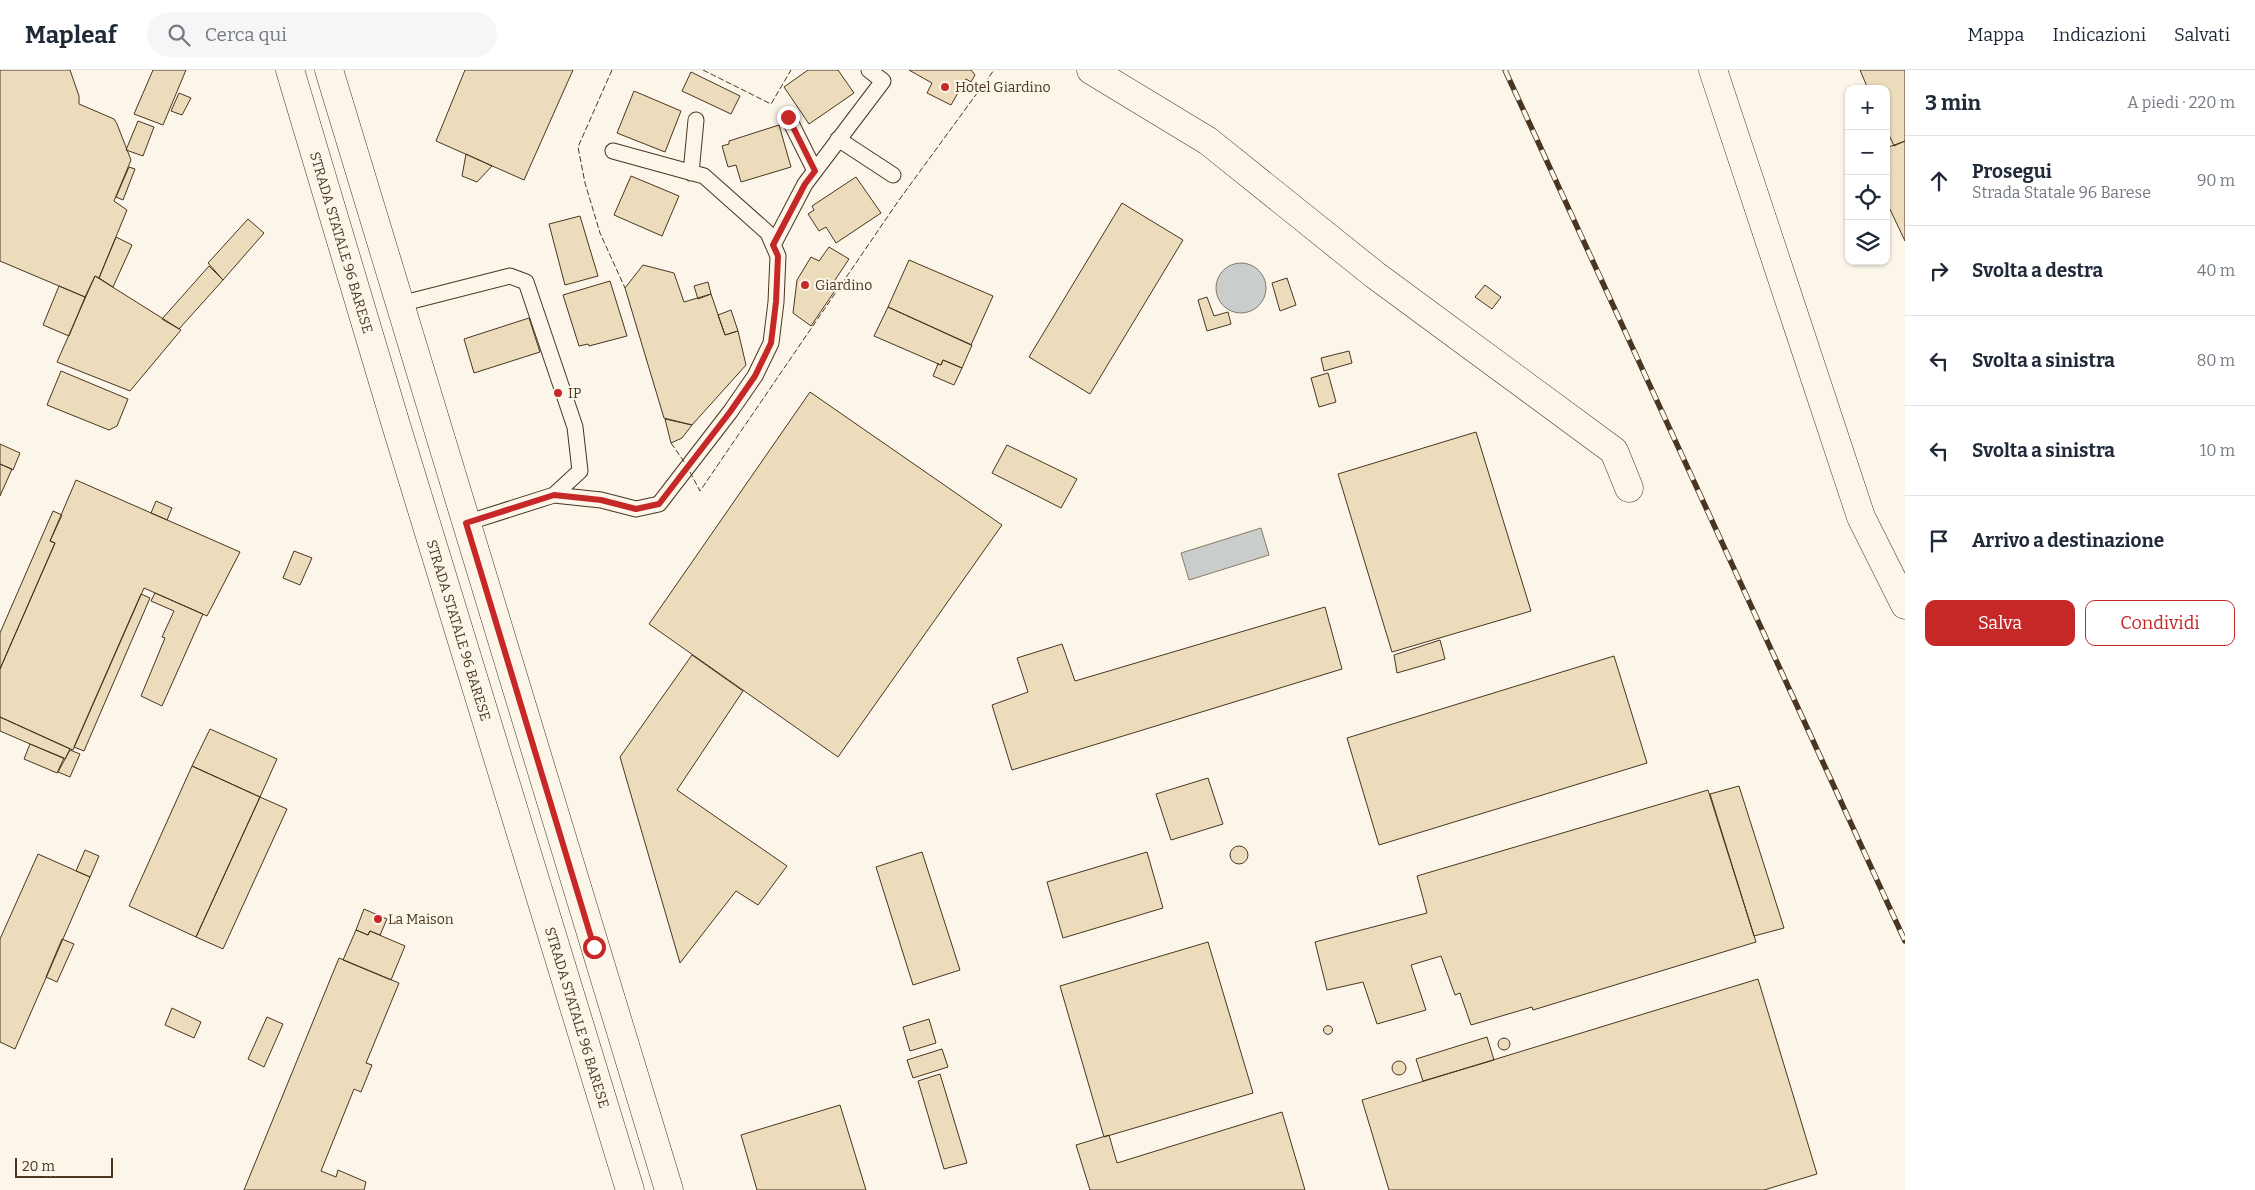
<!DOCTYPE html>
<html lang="it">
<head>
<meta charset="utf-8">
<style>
	:root { --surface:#fff; --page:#f6f6f7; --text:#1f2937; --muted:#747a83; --line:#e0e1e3; --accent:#c62828 }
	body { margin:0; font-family:Bitter,serif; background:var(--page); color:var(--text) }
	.controls { position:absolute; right:15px; top:15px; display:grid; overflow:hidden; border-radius:10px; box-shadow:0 1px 4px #0004 }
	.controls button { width:45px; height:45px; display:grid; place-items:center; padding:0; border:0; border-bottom:1px solid var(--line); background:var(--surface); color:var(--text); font:25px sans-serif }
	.scale { position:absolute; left:15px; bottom:12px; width:98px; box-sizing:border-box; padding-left:5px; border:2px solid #4a3520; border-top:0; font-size:14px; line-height:18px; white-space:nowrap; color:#4a3520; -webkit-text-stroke:4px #fbf6e9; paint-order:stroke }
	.stop { position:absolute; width:15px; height:15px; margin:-11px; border:4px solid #c62828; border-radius:50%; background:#fff }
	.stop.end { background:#c62828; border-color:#fff; box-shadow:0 1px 5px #0008 }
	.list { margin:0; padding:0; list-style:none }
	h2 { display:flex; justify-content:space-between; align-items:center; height:65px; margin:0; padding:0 20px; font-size:21px }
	h2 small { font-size:16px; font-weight:400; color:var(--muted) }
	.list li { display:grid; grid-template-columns:32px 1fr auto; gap:15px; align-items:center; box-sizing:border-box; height:90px; padding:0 20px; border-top:1px solid var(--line) }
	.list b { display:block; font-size:19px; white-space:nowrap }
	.list p { margin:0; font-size:16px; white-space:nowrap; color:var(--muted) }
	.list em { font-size:16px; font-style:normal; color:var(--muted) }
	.actions { display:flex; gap:10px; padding:15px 20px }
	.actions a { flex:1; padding:11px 0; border:1px solid var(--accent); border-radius:10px; text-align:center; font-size:18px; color:var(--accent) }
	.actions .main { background:var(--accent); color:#fff }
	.icon { flex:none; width:28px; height:28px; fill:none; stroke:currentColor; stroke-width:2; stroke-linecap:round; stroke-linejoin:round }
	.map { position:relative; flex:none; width:1905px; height:1120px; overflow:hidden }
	header { display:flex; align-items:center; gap:30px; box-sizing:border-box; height:70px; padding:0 25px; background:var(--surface); border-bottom:1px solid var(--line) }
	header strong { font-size:24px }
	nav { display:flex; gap:28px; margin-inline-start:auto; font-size:18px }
	.search { width:350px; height:45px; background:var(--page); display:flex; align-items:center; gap:12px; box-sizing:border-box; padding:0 18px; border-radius:28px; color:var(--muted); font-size:19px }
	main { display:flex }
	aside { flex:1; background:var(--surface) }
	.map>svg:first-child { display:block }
</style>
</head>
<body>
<header>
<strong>Mapleaf</strong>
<div class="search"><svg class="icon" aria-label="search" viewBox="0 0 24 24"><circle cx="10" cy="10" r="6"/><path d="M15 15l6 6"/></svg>Cerca qui</div>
<nav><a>Mappa</a><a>Indicazioni</a><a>Salvati</a></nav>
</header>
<main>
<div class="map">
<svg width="1905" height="1120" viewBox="0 0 1905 1120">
	<rect width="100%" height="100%" fill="#fbf6e9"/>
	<!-- water -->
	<path fill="#c9cecd" stroke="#887966" d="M1216 218a25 25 0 1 1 50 0a25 25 0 1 1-50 0Z
		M 1261,458 L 1269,485 L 1189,510 L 1181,483 Z"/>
	<!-- building -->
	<path fill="#ecdcbc" stroke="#4a3520" d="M 0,0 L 70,0 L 79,26 L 79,34 L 114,49 L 117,54 L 131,90 L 114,131 L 127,140 L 99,208 L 95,206 L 85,227 L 0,191 Z
		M 153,0 L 186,0 L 163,55 L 134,44 Z
		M 465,0 L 573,0 L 524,110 L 436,71 Z
		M 808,0 L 838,0 L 854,23 L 809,54 L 784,17 Z
		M 909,0 L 971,0 L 975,5 L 971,12 L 966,9 L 951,35 L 927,23 L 932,13 Z
		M 1860,0 L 1905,0 L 1905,71 L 1894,76 L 1886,58 L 1886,19 L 1868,19 Z
		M 691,2 L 740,26 L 731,44 L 682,21 Z
		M 634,21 L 681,41 L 665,82 L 617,63 Z
		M 179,23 L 191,28 L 182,45 L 171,41 Z
		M 138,51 L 154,57 L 143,86 L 126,80 Z
		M 779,55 L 791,97 L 741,112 L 736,95 L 728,97 L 722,76 L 729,74 L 729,71 Z
		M 1905,71 L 1905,171 L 1886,131 L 1886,78 Z
		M 466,84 L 492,96 L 477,112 L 462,106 Z
		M 129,97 L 135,99 L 123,130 L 116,127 Z
		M 631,106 L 679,126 L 662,166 L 614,145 Z
		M 856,107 L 881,143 L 836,173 L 826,157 L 819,161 L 808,144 L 814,140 L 812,136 Z
		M 1122,133 L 1183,170 L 1090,324 L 1029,287 Z
		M 580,146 L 598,206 L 565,215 L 549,154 Z
		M 248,149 L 264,163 L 223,210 L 208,193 Z
		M 116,167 L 132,175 L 113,217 L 99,208 Z
		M 829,177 L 849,189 L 829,219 L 834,222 L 811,256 L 793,243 L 797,210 L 811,187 L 819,191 Z
		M 909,190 L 993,226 L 971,275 L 888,237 Z
		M 643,195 L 674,203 L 684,232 L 711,224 L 725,265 L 738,261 L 746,295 L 692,355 L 664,348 L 625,218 Z
		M 209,196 L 223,210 L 179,259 L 162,249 Z
		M 95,206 L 181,260 L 130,321 L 57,292 Z
		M 1287,208 L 1296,235 L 1280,241 L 1272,213 Z
		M 610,211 L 627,266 L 589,276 L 588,274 L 579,276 L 563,225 Z
		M 708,212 L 711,224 L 698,229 L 694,216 Z
		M 1485,215 L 1501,227 L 1492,239 L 1475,227 Z
		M 59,216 L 85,227 L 69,266 L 43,255 Z
		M 1207,227 L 1214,246 L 1228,242 L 1231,254 L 1207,261 L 1198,230 Z
		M 888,237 L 972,275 L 962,298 L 943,290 L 941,295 L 874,266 Z
		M 731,240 L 738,261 L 725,265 L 718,245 Z
		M 529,248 L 540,282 L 474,303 L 464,269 Z
		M 1349,281 L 1352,293 L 1324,301 L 1321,288 Z
		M 943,290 L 962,298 L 954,315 L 933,306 L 938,294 L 941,295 Z
		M 61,301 L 128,329 L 117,356 L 109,360 L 47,335 Z
		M 1328,303 L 1336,332 L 1319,337 L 1311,308 Z
		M 810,322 L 1002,455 L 838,687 L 649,554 Z
		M 665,349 L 692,355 L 682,368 L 671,373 Z
		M 1476,362 L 1531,541 L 1392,582 L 1338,404 Z
		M 0,374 L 20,383 L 13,400 L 0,394 Z
		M 1007,375 L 1077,409 L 1061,438 L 992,403 Z
		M 0,394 L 12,399 L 0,426 Z
		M 76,410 L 240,482 L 207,546 L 144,518 L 73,680 L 0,647 L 0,599 L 55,473 L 50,471 Z
		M 156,431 L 172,438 L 167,450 L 151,443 Z
		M 53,441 L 62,445 L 50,471 L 55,473 L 0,599 L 0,563 Z
		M 294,481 L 312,488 L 300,515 L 283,508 Z
		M 155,523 L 203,544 L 162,636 L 141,626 L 165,568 L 162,567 L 174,541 L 151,531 Z
		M 141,524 L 150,528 L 84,681 L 74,677 Z
		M 1325,537 L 1342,599 L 1012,700 L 992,635 L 1028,622 L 1017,588 L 1062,574 L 1075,611 Z
		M 1440,570 L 1445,589 L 1397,603 L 1394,585 Z
		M 692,585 L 743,621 L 677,720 L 787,796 L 758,835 L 736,821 L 680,893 L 620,687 Z
		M 1614,586 L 1647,693 L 1379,775 L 1347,668 Z
		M 0,647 L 70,679 L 65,689 L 0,661 Z
		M 210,659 L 277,689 L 260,727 L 192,696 Z
		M 30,674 L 64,688 L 57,703 L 24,689 Z
		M 70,680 L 80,684 L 70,707 L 58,702 Z
		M 192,696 L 260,727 L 196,867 L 129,836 Z
		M 1208,708 L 1223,754 L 1171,770 L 1156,724 Z
		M 1739,716 L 1784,858 L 1754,866 L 1710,724 Z
		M 1708,720 L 1756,872 L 1533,940 L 1532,937 L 1471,955 L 1460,923 L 1455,925 L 1441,886 L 1411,895 L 1426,940 L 1377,954 L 1363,912 L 1327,920 L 1315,872 L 1427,843 L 1417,806 Z
		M 260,727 L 287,739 L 223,879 L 196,867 Z
		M1230 785a9 9 0 1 1 18 0a9 9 0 1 1-18 0Z
		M 85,780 L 99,786 L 90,807 L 76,801 Z
		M 922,782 L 960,900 L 913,915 L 876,797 Z
		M 1147,782 L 1163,838 L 1063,868 L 1047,812 Z
		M 38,784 L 90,807 L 15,979 L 0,972 L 0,869 Z
		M 364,839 L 387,849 L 380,865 L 370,861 L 368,865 L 356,860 Z
		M 356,860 L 368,865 L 370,861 L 405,876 L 391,910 L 343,890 Z
		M 62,869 L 74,874 L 57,912 L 46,907 Z
		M 1208,872 L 1253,1023 L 1104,1067 L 1060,916 Z
		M 339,888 L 399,913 L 366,993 L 372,995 L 361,1022 L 354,1019 L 321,1101 L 336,1107 L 338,1100 L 366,1112 L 364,1120 L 244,1120 Z
		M 1758,909 L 1817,1104 L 1764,1120 L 1389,1120 L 1362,1030 Z
		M 172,938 L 201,952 L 194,968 L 165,955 Z
		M 267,947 L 283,954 L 264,997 L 248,989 Z
		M 929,949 L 936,973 L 910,981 L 903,957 Z
		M1323.5 960a4.5 4.5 0 1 1 9 0a4.5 4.5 0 1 1-9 0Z
		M 1487,967 L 1494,990 L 1423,1011 L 1416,989 Z
		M1498 974a6 6 0 1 1 12 0a6 6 0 1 1-12 0Z
		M 942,979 L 948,997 L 913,1008 L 907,990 Z
		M1392 998a7 7 0 1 1 14 0a7 7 0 1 1-14 0Z
		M 940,1004 L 967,1093 L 944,1099 L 918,1011 Z
		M 840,1035 L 866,1120 L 757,1120 L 741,1065 Z
		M 1282,1042 L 1305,1120 L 1090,1120 L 1076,1075 L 1109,1065 L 1117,1093 Z"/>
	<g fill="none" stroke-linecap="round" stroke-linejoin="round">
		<!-- lane casing -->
		<g stroke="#4a3520" stroke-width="17">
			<path id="lane" d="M 788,47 L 815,101
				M 838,69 L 893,105
				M 691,103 L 696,50
				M 773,175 L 805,114 L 883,11 L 869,0
				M 400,234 L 510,206 L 526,212 L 575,357 L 580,401 L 554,425
				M 466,453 L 554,425 L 601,430 L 636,439 L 659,434 L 730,342 L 755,306 L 771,273 L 776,232 L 778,186 L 768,163 L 704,106 L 613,81"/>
		</g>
		<!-- street casing -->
		<g stroke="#4a3520" stroke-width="29">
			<path id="street" d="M 1091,0 L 1208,71 L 1375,205 L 1614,381 L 1629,418
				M 1713,0 L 1861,447 L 1905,535"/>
		</g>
		<!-- primary casing -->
		<g stroke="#4a3520" stroke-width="29">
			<g id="primary">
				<path id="s1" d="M 290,0 L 396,355 L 630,1120"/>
				<path d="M 329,0 L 669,1120"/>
			</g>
		</g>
		<!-- lane -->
		<use href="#lane" stroke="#fbf6e9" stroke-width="15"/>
		<!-- street -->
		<use href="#street" stroke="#fbf6e9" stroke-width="28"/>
		<!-- primary -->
		<use href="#primary" stroke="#fbf6e9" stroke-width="28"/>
		<!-- rail casing -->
		<g stroke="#4a3520" stroke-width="5.5">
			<path id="rail" d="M 1505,0 L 1905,871"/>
		</g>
		<!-- rail -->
		<use href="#rail" stroke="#fbf6e9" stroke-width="4" stroke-dasharray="11" stroke-linecap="butt"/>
		<!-- fence -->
		<path stroke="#4a3520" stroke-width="1" stroke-dasharray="6 2.5" stroke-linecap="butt" d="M 612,0 L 578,77 L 585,113 L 600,163 L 625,218
			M 703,0 L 771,34 L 791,0
			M 671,373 L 685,393
			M 690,402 L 700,421 L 899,130 L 994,0"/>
	</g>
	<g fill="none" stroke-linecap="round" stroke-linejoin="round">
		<!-- route -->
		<path stroke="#c62828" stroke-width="6" d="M 594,877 L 466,453 L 554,425 L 601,430 L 636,439 L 659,434 L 730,342 L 755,306 L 771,273 L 776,232 L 778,186 L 773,175 L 805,114 L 815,101 L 788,47"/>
	</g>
	<!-- markers -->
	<g fill="#c62828" stroke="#fbf6e9" stroke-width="2">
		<circle cx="945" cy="17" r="5"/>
		<circle cx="805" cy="215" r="5"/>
		<circle cx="558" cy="323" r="5"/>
		<circle cx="378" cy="849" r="5"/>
	</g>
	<g text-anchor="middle" stroke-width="4" stroke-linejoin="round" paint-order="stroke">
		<!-- poi labels -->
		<g font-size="14" fill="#4a3520" stroke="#fbf6e9" text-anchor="start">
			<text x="955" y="22">Hotel Giardino</text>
			<text x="815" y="220">Giardino</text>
			<text x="568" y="328">IP</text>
			<text x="388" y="854">La Maison</text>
		</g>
		<!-- street labels -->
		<g font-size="14" fill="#4a3520" stroke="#fbf6e9">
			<text dy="5" stroke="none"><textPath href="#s1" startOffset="180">STRADA STATALE 96 BARESE</textPath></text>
			<text dy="5" stroke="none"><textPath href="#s1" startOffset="585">STRADA STATALE 96 BARESE</textPath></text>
			<text dy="5" stroke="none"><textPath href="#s1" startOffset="990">STRADA STATALE 96 BARESE</textPath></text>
		</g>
	</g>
</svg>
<div class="controls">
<button>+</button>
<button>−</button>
<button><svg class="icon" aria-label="locate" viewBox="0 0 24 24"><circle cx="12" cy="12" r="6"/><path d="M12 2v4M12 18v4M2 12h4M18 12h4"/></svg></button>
<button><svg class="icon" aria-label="layers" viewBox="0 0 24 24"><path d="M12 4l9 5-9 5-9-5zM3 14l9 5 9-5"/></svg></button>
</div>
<div class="scale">20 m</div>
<div class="stop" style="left:594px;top:877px"></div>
<div class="stop end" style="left:788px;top:47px"></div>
</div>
<aside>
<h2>3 min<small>A piedi · 220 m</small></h2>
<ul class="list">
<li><svg class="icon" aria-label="ahead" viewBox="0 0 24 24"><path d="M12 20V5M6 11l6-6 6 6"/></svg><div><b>Prosegui</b><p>Strada Statale 96 Barese</p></div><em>90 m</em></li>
<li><svg class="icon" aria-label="right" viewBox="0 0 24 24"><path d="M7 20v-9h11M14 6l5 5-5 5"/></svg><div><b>Svolta a destra</b></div><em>40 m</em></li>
<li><svg class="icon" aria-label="left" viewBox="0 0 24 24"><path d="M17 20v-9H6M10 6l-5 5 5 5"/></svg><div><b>Svolta a sinistra</b></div><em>80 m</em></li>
<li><svg class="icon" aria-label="left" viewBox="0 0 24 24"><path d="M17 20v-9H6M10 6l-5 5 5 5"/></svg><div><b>Svolta a sinistra</b></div><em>10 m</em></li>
<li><svg class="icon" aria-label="arrive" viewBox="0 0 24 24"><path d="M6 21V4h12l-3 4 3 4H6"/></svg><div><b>Arrivo a destinazione</b></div></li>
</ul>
<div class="actions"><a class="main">Salva</a><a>Condividi</a></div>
</aside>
</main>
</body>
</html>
